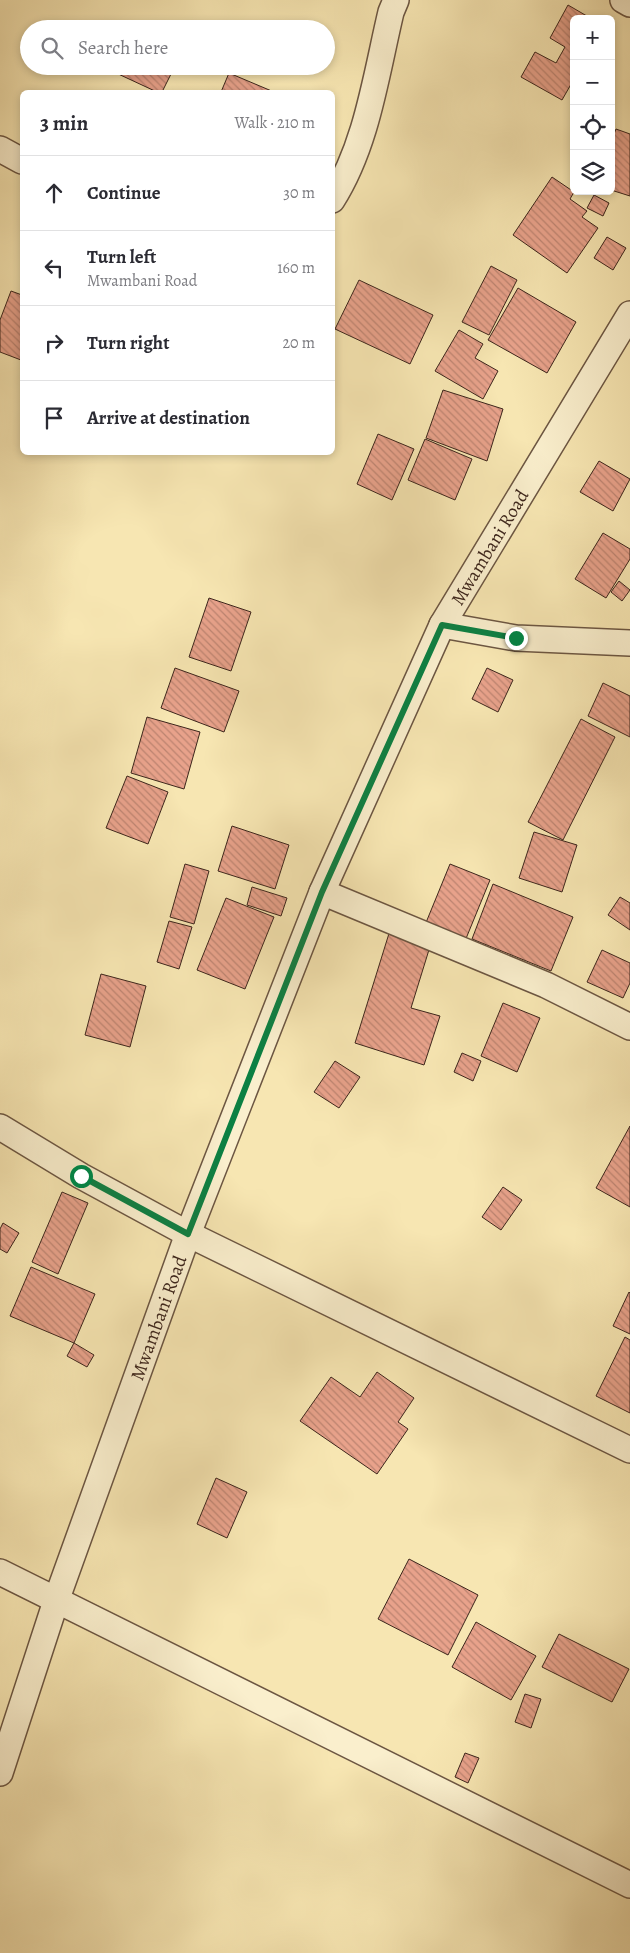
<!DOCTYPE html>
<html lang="en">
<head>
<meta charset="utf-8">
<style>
	:root { --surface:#fff; --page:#f7f7f7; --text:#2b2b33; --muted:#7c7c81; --line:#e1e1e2 }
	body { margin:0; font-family:Alegreya,serif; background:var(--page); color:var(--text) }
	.controls { position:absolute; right:15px; top:15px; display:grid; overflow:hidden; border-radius:8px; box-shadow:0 2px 8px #0003 }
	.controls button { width:45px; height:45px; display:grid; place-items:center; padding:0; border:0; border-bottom:1px solid var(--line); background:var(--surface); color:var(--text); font:25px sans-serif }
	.stop { position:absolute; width:15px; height:15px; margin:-11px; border:4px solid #0b8043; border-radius:50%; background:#fff }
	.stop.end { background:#0b8043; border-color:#fff; box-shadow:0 1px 5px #0008 }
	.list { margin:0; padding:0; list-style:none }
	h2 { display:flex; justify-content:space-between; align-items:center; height:65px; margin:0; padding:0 20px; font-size:21px }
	h2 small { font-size:16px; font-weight:400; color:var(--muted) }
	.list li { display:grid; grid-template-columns:32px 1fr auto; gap:15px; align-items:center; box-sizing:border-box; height:75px; padding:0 20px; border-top:1px solid var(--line) }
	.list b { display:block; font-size:19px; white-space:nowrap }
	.list p { margin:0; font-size:16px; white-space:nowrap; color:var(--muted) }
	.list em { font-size:16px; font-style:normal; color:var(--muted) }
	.icon { flex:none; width:28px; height:28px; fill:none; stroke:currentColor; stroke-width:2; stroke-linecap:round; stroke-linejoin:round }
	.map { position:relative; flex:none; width:630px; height:1953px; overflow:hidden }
	.search { position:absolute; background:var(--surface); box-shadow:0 2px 8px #0003; left:20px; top:20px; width:315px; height:55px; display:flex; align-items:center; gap:12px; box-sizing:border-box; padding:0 18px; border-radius:28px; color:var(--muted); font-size:19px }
	.panel { position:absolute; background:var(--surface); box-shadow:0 2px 8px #0003; left:20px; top:90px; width:315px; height:365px; border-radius:8px }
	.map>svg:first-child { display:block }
</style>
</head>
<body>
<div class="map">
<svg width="630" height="1953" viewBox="0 0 630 1953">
	<defs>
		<pattern id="building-back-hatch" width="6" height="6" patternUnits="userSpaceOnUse" patternTransform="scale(1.25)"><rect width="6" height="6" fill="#e8a28b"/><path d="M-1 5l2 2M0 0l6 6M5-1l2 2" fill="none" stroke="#bd8471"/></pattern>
	</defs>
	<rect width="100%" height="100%" fill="#f7e6b2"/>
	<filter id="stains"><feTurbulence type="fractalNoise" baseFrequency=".004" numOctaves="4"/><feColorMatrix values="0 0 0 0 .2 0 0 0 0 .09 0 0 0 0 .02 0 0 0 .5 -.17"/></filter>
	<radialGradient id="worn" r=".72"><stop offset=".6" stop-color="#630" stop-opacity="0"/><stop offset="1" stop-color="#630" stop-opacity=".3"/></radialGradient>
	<!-- building -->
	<path fill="url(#building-back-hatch)" stroke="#3d261c" d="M 568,5 L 592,19 L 574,19 L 574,79 L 562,100 L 521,77 L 535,52 L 556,63 L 565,47 L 550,38 Z
		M 117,66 L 175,66 L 162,92 L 157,92 L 114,72 Z
		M 229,73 L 274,92 L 221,92 Z
		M 616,129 L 630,134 L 630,196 L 611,190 L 611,142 Z
		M 552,177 L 574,192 L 570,199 L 587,211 L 582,217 L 598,228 L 567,273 L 513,235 Z
		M 594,195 L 609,203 L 603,216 L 587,208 Z
		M 607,237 L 626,248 L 613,270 L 594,258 Z
		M 491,266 L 517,280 L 489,335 L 462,322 Z
		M 359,280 L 433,315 L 410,364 L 335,329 Z
		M 518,288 L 576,322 L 547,373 L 488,340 Z
		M 11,291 L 22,295 L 21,360 L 0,352 L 0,320 Z
		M 459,330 L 483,344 L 475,358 L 498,371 L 483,399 L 435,371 Z
		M 443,390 L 503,409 L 487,461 L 426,438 Z
		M 378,434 L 414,449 L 392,500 L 357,484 Z
		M 425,439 L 472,459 L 455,500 L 408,480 Z
		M 599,461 L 630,479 L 613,511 L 580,492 Z
		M 603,533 L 630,549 L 630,559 L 606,598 L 575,579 Z
		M 619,581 L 630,590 L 622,601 L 611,592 Z
		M 209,598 L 251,612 L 231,671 L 189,657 Z
		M 175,668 L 239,691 L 224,732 L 161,708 Z
		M 487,668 L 513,680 L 498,712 L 472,699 Z
		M 603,683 L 630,696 L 630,737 L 588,716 Z
		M 147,717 L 200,732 L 184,789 L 131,773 Z
		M 581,719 L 615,737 L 563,840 L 528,822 Z
		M 127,776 L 168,792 L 148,844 L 106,828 Z
		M 232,826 L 289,845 L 275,889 L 218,871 Z
		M 534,832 L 577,845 L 562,892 L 519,878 Z
		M 185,864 L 209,871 L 194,924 L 170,917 Z
		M 450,864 L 490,880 L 465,941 L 425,925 Z
		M 493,884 L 573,917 L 551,971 L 472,939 Z
		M 252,887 L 287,898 L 281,916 L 247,905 Z
		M 620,897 L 630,903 L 630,930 L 608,915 Z
		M 226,898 L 274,917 L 245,989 L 197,970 Z
		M 169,921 L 192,927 L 179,969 L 157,962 Z
		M 391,927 L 432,940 L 411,1008 L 440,1016 L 424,1065 L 355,1043 Z
		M 602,950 L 630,963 L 630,983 L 623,998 L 587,982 Z
		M 101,974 L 146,986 L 130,1047 L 85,1035 Z
		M 503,1003 L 540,1018 L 517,1072 L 481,1056 Z
		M 462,1053 L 481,1061 L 473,1081 L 454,1072 Z
		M 335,1061 L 360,1077 L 339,1108 L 314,1092 Z
		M 630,1126 L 630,1207 L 596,1188 Z
		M 503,1187 L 522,1200 L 501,1230 L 482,1217 Z
		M 62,1192 L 88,1203 L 58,1274 L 32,1262 Z
		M 3,1223 L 19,1233 L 7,1253 L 0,1249 L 0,1229 Z
		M 31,1267 L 95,1294 L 74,1343 L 10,1316 Z
		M 629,1292 L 630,1293 L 630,1334 L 613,1326 Z
		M 625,1337 L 630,1340 L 630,1413 L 596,1396 Z
		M 74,1343 L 94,1355 L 87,1367 L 67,1356 Z
		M 377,1372 L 414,1398 L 398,1422 L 408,1429 L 377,1474 L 300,1421 L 331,1377 L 360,1397 Z
		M 216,1478 L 247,1492 L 227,1538 L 197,1524 Z
		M 409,1559 L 478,1595 L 448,1655 L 378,1619 Z
		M 476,1622 L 536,1656 L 511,1700 L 452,1667 Z
		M 559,1634 L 629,1669 L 612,1702 L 542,1667 Z
		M 525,1694 L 541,1699 L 531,1728 L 515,1722 Z
		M 465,1753 L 479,1758 L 468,1783 L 455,1777 Z"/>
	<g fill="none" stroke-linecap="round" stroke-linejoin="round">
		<!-- minor casing -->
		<g stroke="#6c5642" stroke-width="28">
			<g id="minor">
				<path d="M 623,0 L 630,4"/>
				<path d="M 0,149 L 22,161"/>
				<path d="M 332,200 C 367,145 376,75 391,12 L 396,0"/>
				<path d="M 442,625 L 516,638 L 630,643"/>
				<path d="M 322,892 L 546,985 L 630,1027"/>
				<path d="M 0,1127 L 81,1176 L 188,1234 L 630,1450"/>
				<path d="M 0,1572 L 630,1885"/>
				<path id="s1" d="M 0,1773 L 56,1601 L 188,1234 L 322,892 L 442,625 L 630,314"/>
			</g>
		</g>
		<!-- minor -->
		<use href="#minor" stroke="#faefcd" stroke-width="25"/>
	</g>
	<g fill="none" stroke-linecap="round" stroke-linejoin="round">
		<!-- route -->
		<path stroke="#0b8043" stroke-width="6" d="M 81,1176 L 188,1234 L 322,892 L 442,625 L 516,638"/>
	</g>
	<g text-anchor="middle" stroke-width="4" stroke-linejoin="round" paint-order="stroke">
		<!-- street labels -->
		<g font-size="19" fill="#3d261c" stroke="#faefcd">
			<text dy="7" stroke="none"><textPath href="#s1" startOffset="1322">Mwambani Road</textPath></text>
			<text dy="7" stroke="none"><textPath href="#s1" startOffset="482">Mwambani Road</textPath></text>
		</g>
	</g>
	<rect width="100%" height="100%" filter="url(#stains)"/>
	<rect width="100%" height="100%" fill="url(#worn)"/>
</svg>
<div class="controls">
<button>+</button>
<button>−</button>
<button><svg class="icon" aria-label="locate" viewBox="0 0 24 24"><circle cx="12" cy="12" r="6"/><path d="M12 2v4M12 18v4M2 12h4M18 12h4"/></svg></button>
<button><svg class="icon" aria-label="layers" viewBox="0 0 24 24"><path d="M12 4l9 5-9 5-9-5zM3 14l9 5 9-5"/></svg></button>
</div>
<div class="stop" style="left:81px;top:1176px"></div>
<div class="stop end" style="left:516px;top:638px"></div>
<div class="search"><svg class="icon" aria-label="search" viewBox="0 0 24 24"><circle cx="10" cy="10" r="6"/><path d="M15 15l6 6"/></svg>Search here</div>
<section class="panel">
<h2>3 min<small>Walk · 210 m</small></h2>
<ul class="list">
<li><svg class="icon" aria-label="ahead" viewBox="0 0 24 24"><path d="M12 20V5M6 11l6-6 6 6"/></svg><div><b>Continue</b></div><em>30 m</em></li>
<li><svg class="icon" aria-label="left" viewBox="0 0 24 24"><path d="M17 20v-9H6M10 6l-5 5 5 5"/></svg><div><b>Turn left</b><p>Mwambani Road</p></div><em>160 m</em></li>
<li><svg class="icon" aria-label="right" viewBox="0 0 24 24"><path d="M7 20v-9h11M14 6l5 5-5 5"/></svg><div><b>Turn right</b></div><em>20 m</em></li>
<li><svg class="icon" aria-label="arrive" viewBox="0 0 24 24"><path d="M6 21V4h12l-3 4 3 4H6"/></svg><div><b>Arrive at destination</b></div></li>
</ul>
</section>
</div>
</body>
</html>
